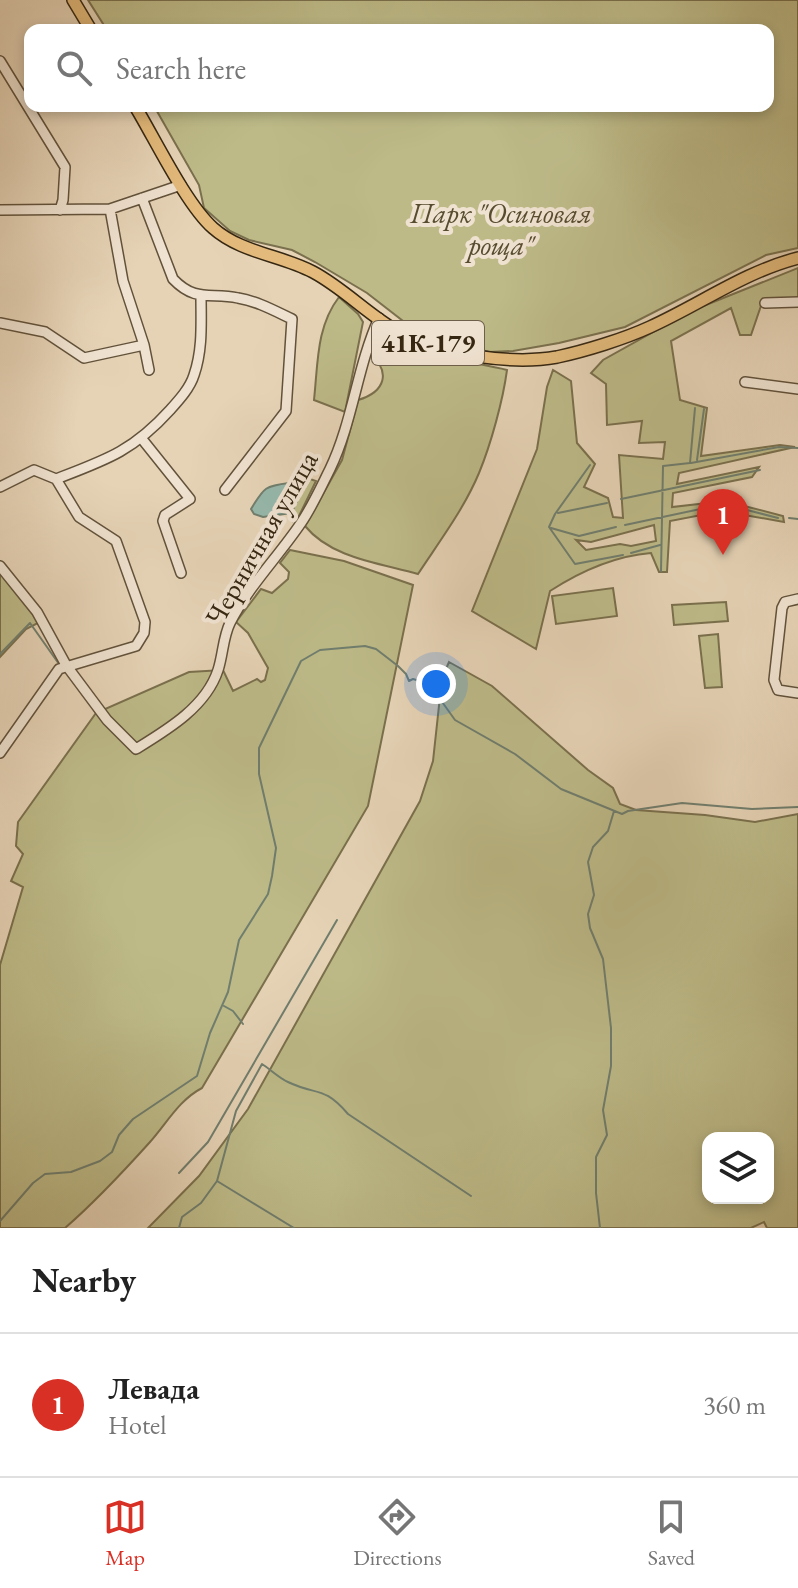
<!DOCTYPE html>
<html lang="en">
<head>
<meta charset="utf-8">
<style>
	:root { --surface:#fff; --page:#f6f6f6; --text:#222; --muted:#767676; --line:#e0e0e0; --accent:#d93025 }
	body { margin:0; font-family:"EB Garamond",serif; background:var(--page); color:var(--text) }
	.controls { position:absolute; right:24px; bottom:24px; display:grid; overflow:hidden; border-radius:16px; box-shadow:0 4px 12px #0003 }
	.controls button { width:72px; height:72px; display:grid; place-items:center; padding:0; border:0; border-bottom:2px solid var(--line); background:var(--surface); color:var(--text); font:40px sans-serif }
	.you { position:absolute; left:436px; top:684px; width:28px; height:28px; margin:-20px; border:6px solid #fff; border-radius:50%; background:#1a73e8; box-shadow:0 0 0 12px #1a73e833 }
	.badge { display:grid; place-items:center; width:52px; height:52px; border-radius:50%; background:var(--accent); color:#fff; font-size:26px; font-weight:700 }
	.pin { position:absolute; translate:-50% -66px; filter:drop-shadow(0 2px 4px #0008) }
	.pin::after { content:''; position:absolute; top:42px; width:28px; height:24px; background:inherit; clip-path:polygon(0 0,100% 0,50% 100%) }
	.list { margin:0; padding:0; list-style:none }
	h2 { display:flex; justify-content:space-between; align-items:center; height:104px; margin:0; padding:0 32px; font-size:34px }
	h2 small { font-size:26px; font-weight:400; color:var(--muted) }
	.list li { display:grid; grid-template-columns:52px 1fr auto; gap:24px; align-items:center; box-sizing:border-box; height:144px; padding:0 32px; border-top:2px solid var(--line) }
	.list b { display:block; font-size:30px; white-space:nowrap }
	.list p { margin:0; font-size:26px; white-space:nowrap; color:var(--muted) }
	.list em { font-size:26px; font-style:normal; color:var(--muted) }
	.icon { flex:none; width:44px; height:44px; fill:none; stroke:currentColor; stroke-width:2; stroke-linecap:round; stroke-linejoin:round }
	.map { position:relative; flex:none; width:798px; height:1228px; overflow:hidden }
	.search { position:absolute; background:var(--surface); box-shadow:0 4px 12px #0003; left:24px; right:24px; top:24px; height:88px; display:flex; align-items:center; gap:20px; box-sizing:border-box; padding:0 28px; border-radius:16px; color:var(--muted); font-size:30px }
	.sheet { height:248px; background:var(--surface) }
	nav { display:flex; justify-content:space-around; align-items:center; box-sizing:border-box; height:112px; border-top:2px solid var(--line); background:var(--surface); font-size:22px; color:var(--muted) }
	nav a { display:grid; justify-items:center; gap:4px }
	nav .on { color:var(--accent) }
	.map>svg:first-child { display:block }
</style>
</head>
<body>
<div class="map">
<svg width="798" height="1228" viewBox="0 0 798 1228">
	<rect width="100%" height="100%" fill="#e6d3b6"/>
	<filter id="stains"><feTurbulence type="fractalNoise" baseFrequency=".0025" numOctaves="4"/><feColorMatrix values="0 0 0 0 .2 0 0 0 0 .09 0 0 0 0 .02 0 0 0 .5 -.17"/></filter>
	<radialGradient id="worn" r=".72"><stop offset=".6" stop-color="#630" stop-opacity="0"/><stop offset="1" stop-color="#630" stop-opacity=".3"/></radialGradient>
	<!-- green -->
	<path fill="#bdba88" stroke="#7a704d" stroke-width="2" fill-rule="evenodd" d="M 88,0 L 798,0 L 798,248 L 766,255 L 625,327 L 559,343 L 513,351 L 489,352 L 416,331 L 367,293 L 315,262 L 292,250 L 249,240 L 230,231 L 204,208 L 199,185 L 154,106 L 768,106 L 768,30 L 107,30 Z
		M 798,268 L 798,299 L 763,300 L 751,335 L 740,335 L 731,308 L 671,341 L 680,400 L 707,408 L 701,456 L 780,445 L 795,447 L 679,473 L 677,484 L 759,467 L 752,477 L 673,493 L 672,507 L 725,501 L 783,516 L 784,522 L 722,511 L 670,521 L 667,572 L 659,572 L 651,553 C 614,556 581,571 550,591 L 536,649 L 472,611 L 537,449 L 547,387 L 553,370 L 571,381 L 577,443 L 595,464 L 584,487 L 608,498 L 613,517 L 623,518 L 619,455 L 663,459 L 665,442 L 639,443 L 642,421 L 607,425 L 606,384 L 591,373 L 603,360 L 691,311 ZM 654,525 L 656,541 L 631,546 L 620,544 L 586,550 L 576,540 L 591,542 Z
		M 339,297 L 358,314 L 363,322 L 345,412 L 314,400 C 318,364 316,327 339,297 Z
		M 379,328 C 412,356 466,360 507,370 C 503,400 491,444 479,473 C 464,509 439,542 418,574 C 379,563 331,558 305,526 L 342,460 L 358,400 C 385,392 392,372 369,353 Z
		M 307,478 L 316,481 L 298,518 L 293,521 L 291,513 Z
		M 290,550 L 344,561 L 413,585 L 368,806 L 202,1088 C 179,1100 167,1123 150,1142 C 123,1172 95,1202 65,1228 L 0,1228 L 0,965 L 23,887 L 11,881 L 23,854 L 16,846 L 18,822 L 96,713 L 189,672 L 223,670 L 233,691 L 257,679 L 261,682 L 265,680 L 268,668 L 248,633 L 236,622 L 261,589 L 272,593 L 288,579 L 289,572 L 280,563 Z
		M 0,570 L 40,622 L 26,629 L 0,657 Z
		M 613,588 L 617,616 L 556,624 L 552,596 Z
		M 726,602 L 728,621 L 674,625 L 672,605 Z
		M 718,634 L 722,687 L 705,688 L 699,636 Z
		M 449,662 L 492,686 L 588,770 L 613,788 L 620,804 L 636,810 L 705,815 L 755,822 L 798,814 L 798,1228 L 767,1228 L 764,1222 L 751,1228 L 148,1228 L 199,1176 L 248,1109 L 420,801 L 433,761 L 442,678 ZM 708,1138 L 768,1138 L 768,1198 L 708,1198 Z"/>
	<!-- water -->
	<path fill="#96b8ac" stroke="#707e6e" stroke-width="2" d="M 289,483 L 303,485 L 303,490 L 291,513 L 263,517 L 254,514 L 251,509 C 264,488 264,486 289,483 Z"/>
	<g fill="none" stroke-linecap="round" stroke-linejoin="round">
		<!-- stream -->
		<path stroke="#707e6e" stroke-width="2" d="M 697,460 L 704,409
			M 691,463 L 779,447 L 798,448
			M 590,465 L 555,514 L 549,527 L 575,564 L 623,555
			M 621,499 L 760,470
			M 558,513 L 607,503
			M 789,518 L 798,519
			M 625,525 L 724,504 L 778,518
			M 551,528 L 579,536 L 616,527
			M 631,553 L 660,545
			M 661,571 L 663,466 L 690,463 L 695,408
			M 0,654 L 30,623 L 59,664
			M 224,1006 L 233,1011 L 243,1024
			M 179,1173 L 208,1142 L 337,920
			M 217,1181 L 294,1228
			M 0,1221 L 33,1183 L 45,1174 L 71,1172 L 100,1161 L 112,1152 L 119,1135 L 133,1119 L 197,1076 L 210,1033 L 228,992 L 239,940 L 268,894 L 272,876 L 276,848 L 259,774 L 259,748 L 301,661 L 320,650 L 365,646 L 376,649 L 398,666 L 406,674 L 409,681 L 413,679 L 423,682 L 422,687 L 435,692 L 455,720 L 515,754 L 561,789 L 622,814 L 628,811 L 682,803 L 752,809 L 798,807
			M 179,1228 L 182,1217 L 201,1203 L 217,1181 L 236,1111 L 262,1064 C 270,1069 279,1078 288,1082 C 317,1096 323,1085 348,1114 L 471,1196
			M 600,1228 L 596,1193 L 596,1157 L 607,1135 L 603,1110 L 611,1066 L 611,1028 L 603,959 L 590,928 L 588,914 L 594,895 L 588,862 L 593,847 L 608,831 L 614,811"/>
		<!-- minor casing -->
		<g stroke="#62523b" stroke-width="12">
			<path id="minor" d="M 0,61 L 65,167 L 63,200 L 60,210
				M 142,198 L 173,279 C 196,303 211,292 238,298 C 257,301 275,311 292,319 L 286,411 L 225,490
				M 110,209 L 123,281 L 144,345 L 149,370
				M 0,210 L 110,209 L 181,185
				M 765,303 L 798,302
				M 0,323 L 45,332 L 84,358 L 144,345
				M 745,382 L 798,389
				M 142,439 L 190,499 L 165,515 L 163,521 L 181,573
				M 0,487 L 34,470 L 56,479 C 106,460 133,451 170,410 C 179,400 190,388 194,375 C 203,349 201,322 201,295
				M 0,566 L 37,612 L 66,665 L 107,720 L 136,749 C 167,730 206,707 218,670 C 223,655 223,637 230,623 C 248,587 278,557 301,523 C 312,507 321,487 330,469 C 353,421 357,367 379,318
				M 798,599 L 785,602 L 782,608 L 774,680 L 778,690 L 798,693
				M 0,753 L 59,669 L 136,646 L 144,633 L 145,622 L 116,541 L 79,517 L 56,479"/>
		</g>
		<!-- major casing -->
		<g stroke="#362712" stroke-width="14">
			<path id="major" d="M 73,0 L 91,30
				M 135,106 C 155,139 186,204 213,228 C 241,253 281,255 313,272 C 345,289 370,317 402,334 C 442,355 513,365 557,357 C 585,351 624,339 650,327 C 699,305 744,272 798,258"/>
		</g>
		<!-- minor -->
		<use href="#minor" stroke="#efe2d0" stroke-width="9"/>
		<!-- major -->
		<use href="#major" stroke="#e3ba7b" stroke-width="11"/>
	</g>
	<g text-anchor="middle" stroke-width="8" stroke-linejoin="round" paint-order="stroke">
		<!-- shield labels -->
		<rect fill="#efe2d0" stroke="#6e5f4b" stroke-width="2" x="372" y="321" width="112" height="44" rx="6"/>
		<g font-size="26" font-weight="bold" fill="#362712">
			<text x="428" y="352">41К-179</text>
		</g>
		<!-- park labels -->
		<g font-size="28" font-style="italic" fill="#584c30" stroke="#efe2d0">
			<text x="501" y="223">Парк "Осиновая<tspan x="501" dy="32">роща"</tspan></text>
		</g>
		<!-- street labels -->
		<g font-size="28" fill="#362712" stroke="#efe2d0">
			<text transform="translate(261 538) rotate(-60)" y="10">Черничная улица</text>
		</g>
	</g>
	<rect width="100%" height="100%" filter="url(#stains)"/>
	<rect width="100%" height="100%" fill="url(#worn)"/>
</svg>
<div class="controls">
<button><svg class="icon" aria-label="layers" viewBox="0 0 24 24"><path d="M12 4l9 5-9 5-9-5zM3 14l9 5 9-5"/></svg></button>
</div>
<div class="you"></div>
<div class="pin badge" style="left:723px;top:555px">1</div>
<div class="search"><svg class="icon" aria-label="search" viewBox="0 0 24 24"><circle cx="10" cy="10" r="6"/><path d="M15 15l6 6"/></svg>Search here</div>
</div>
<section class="sheet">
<h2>Nearby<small></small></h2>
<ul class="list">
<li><span class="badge">1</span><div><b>Левада</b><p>Hotel</p></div><em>360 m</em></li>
</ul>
</section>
<nav>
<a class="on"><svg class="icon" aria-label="map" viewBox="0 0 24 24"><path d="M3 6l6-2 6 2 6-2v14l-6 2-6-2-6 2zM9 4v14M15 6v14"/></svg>Map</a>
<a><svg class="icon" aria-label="directions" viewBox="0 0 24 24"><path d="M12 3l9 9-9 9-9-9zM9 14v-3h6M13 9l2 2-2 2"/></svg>Directions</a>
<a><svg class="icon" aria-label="saved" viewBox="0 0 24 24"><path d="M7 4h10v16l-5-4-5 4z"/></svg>Saved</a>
</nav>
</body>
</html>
